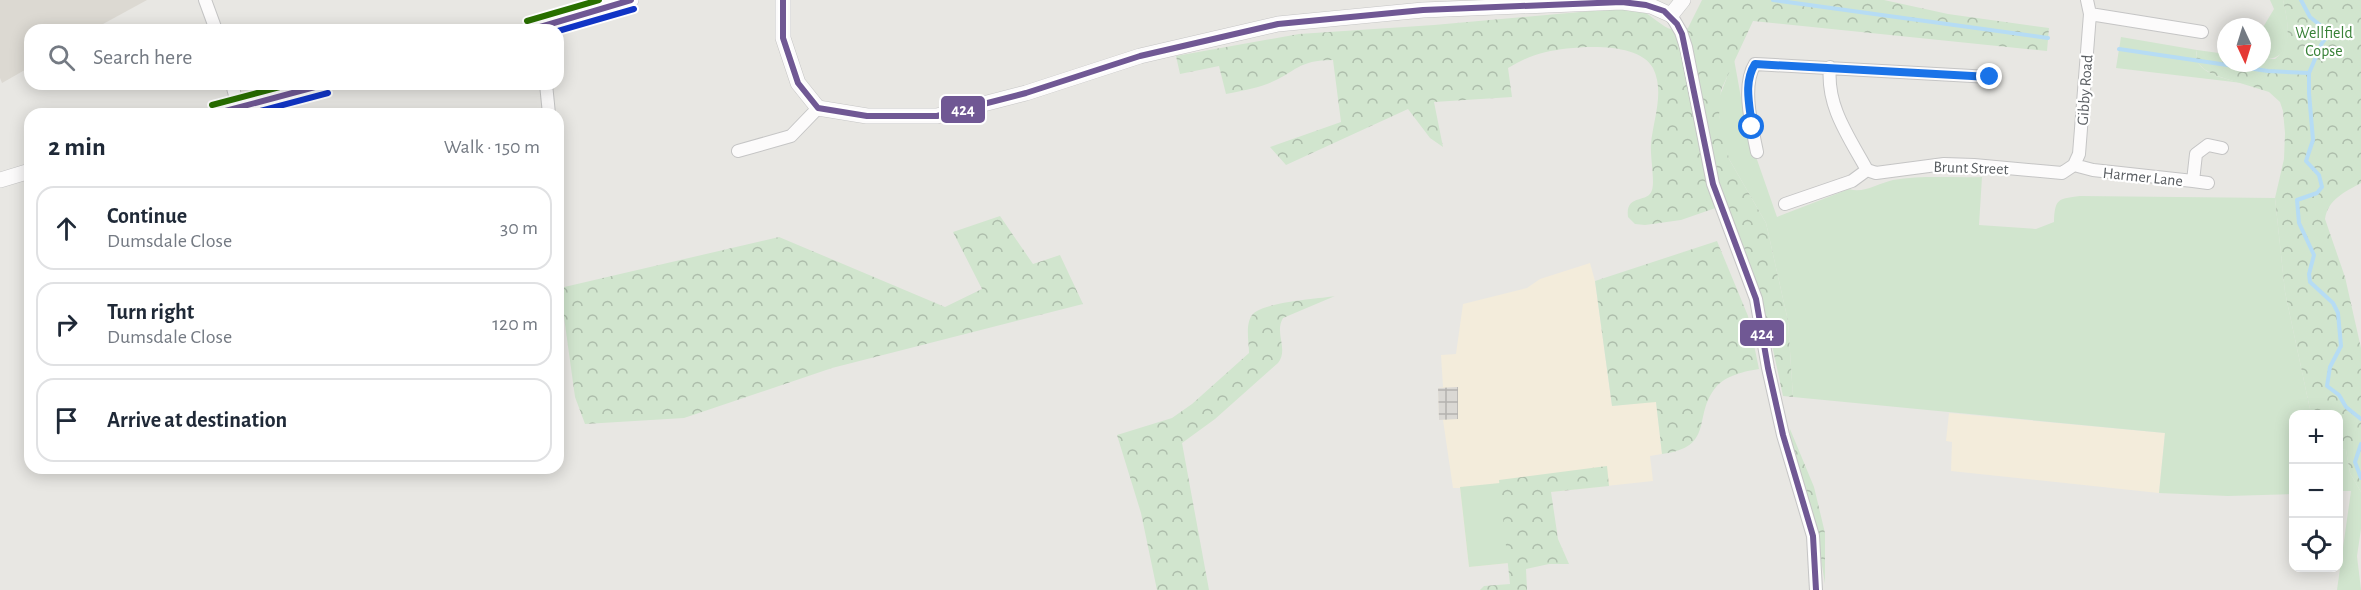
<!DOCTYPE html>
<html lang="en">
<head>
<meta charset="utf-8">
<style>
	:root { --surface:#fff; --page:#f2f2f3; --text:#1f2937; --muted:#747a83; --line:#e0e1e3 }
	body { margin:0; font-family:"Alegreya Sans",sans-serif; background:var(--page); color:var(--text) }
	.controls { position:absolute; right:18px; bottom:18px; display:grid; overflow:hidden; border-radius:12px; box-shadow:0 3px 15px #0003 }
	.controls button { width:54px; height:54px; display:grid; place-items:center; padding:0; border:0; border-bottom:2px solid var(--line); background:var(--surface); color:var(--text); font:30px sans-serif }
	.compass { position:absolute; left:2217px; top:18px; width:54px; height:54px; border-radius:50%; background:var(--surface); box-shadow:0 3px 15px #0003; rotate:176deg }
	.stop { position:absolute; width:18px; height:18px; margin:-14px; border:4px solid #1a73e8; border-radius:50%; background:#fff }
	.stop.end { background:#1a73e8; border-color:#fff; box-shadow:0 2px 6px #0008 }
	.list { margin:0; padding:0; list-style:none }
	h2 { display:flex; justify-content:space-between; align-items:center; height:78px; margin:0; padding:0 24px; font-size:26px }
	h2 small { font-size:20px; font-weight:400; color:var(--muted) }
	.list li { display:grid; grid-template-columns:39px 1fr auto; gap:18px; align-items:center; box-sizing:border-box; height:84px; margin:0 12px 12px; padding:0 12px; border:2px solid var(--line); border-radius:18px }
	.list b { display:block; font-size:22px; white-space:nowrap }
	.list p { margin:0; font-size:20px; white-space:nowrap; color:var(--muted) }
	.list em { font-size:20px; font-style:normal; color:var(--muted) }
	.icon { flex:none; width:33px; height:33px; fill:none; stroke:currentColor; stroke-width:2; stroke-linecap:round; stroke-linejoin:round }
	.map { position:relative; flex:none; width:2361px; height:590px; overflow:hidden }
	.search { position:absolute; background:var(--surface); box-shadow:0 3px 15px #0003; left:24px; top:24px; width:540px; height:66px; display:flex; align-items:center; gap:15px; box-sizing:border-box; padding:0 21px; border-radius:18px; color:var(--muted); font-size:22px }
	.panel { position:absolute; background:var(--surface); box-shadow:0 3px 15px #0003; left:24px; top:108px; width:540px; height:366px; border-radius:18px }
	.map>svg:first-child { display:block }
</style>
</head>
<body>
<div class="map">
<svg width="2361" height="590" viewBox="0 0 2361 590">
	<defs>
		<pattern id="industrial-grid" width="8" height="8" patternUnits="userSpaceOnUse" patternTransform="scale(1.5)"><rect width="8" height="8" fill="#dad8d4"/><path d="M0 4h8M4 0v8" fill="none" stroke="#b4b2af"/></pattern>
		<pattern id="forest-crowns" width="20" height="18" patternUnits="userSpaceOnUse" patternTransform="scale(1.5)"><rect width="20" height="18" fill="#d1e5ce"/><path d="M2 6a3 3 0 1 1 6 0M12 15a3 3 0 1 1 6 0" fill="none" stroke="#adbdab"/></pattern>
	</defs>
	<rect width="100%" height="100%" fill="#e8e7e3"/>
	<!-- commercial -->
	<path fill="#f3ecdb" d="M 1590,263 L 1595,281 L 1612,406 L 1656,401 L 1662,454 L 1650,456 L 1653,481 L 1502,497 L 1509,563 L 1469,567 L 1460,488 L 1453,488 L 1443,420 L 1439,420 L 1438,388 L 1443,387 L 1441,355 L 1456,354 L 1463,304 L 1527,288 L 1540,279 Z
		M 1949,413 L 2165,433 L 2159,493 L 1951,471 L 1952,442 L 1946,441 Z"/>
	<!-- industrial -->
	<path fill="url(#industrial-grid)" d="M 1458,387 L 1458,419 L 1439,420 L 1438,388 Z"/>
	<!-- education -->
	<path fill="#dcd9d2" d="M 0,0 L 147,0 L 92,30 L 30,30 L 30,67 L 2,83 L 0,78 Z"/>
	<!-- green -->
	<path fill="#d1e5ce" d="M 2270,0 L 2283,0 C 2288,22 2297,61 2262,59 L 2262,29 L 2274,9 Z
		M 2121,37 L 2197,50 C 2191,73 2225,78 2242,83 L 2116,68 Z
		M 1734,59 L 1747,131 L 1777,217 L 1849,189 C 1863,194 1879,183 1893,180 C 1922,175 1952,178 1982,177 L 1979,225 L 2036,229 L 2054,222 C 2055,198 2058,199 2080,196 L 2275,198 L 2285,292 L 2311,414 L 2294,414 L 2293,494 L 2228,496 L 2159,493 L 2165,433 L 1793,397 L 1788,321 L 1766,223 L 1729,159 L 1722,134 L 1719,115 L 1719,98 Z
		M 2339,449 L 2346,450 L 2350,473 L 2361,492 L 2361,529 L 2357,556 L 2361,590 L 2337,590 L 2351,491 L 2339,491 Z
		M 1500,483 L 1509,563 L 1469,567 L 1460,487 Z"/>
	<!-- forest -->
	<path fill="url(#forest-crowns)" d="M 1702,0 L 1884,0 L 1948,14 L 2049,28 L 2047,51 L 1753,21 L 1721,90 L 1719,115 L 1729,159 L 1766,223 L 1788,321 L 1793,397 L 1783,396 L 1764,308 L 1727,204 L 1681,220 L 1645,225 L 1635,224 L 1628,217 C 1625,193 1648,204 1652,190 C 1655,181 1650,156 1651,144 C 1653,120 1665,92 1653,68 C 1638,40 1572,46 1546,52 C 1532,55 1520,61 1508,68 L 1512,97 L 1434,102 L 1443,147 L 1430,138 L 1408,109 L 1286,165 L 1270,147 L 1341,122 L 1333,60 C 1296,60 1296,73 1267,84 C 1254,89 1240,91 1226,94 L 1219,66 L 1180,74 L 1176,56 L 1299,34 L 1434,25 L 1625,8 C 1632,9 1639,9 1644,12 C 1660,21 1669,36 1688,28 Z
		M 2283,0 L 2361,0 L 2361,183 C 2345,192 2328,199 2325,219 L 2345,277 L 2361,348 L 2361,492 L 2350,473 L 2346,450 L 2339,449 L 2338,414 L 2311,414 L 2285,292 L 2275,198 L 2284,159 L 2285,133 L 2283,111 L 2280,102 L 2269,92 L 2214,75 L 2204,69 L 2196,61 L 2197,50 L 2226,54 L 2226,63 L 2262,63 L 2262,59 L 2275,59 C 2294,45 2287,19 2283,0 Z
		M 1000,216 L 1033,264 L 1060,255 L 1083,304 L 832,368 L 684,418 L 585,424 L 575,397 L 560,288 L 779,237 L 945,307 L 982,289 L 953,232 Z
		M 1717,241 L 1748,316 L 1759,369 C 1745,371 1725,376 1716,387 C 1692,416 1716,447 1662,454 L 1656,402 L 1612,406 L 1595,281 Z
		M 1335,296 L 1283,318 C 1274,333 1289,349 1278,363 L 1215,419 L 1182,443 L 1209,590 L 1157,590 L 1141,513 L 1117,435 L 1172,418 L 1192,404 L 1249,353 C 1249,342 1245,325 1252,315 C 1261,302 1318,299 1335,296 Z
		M 1790,429 L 1814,487 L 1825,533 L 1825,584 L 1815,523 L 1789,440 Z
		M 1607,466 L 1609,486 L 1551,492 L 1558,539 L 1569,564 L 1549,564 L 1526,569 L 1527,590 L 1480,590 L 1484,586 L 1510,584 L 1499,480 Z"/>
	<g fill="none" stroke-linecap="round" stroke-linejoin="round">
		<!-- stream -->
		<path stroke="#b6dcf4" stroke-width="4" d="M 1773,0 L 2048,38
			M 2301,0 L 2310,17 L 2330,33 L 2322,43 L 2309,73 L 2309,93 L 2313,140 L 2306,161 L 2319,175 L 2322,187 L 2317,193 L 2297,200 L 2299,223 L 2314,255 L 2309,274 L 2310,282 L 2333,303 L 2338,313 L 2341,346 L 2330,367 L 2327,386 L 2339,395 L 2346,407 L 2361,419
			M 2119,49 L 2268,71 L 2309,73
			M 2361,444 L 2355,462 L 2361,478"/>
		<!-- minor casing -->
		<g stroke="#c5c5c5" stroke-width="14">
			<path id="minor" d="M 205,0 L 216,30
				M 2090,14 L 2202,32
				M 1671,15 L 1681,32 L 1686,47 L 1713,184 L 1756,299 L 1768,368 L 1783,435 L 1813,536 L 1816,590
				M 1830,67 C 1826,106 1849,137 1867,170 L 1876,173 L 1944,164 L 1974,165 L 2062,173 L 2074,165
				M 232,84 L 238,107
				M 546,84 L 549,114
				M 282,96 L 284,114
				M 738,151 L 791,136 L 818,108
				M 1757,152 C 1752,127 1741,86 1755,64 L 1990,77
				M 2074,165 L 2093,170 L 2193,181 L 2196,154 L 2208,145 L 2222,148
				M 2074,165 L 2079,154 L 2090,14 L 2087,0
				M 2193,181 L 2208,183
				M 1785,204 L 1852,181 L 1867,170"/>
		</g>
		<!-- tertiary casing -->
		<g stroke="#c5c5c5" stroke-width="16">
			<path id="tertiary" d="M 783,0 L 783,38 L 798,83 L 818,108 L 867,116 L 937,116 L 1026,93 L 1140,56 L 1278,24 L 1423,10 L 1622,2 L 1651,6 L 1671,15 L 1683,0
				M 530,30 L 631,0
				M 214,114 L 326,84
				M 0,180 L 30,171"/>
		</g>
		<!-- minor -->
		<use href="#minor" stroke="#fcfbfb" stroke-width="12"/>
		<!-- tertiary -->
		<use href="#tertiary" stroke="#fcfbfb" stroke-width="15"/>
		<!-- bus-1 casing -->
		<g stroke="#fff" stroke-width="10">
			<path id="bus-1" d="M 783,0 L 783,38 L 798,83 L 818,108 L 867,116 L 937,116 L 1026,93 L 1140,56 L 1278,24 L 1423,10 L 1622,2 L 1646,5 L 1664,11 L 1677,24 L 1682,34 L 1713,184 L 1756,299 L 1768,368 L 1783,435 L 1813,536 L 1816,590
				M 530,30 L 631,0
				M 214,114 L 326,84"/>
		</g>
		<!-- bus-2 casing -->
		<g stroke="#fff" stroke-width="10">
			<path id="bus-2" d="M 558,31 L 634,9
				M 249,114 L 328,93"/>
		</g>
		<!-- bus-3 casing -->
		<g stroke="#fff" stroke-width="10">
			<path id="bus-3" d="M 527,21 L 599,0
				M 212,105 L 291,84"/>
		</g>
		<!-- bus-1 -->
		<use href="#bus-1" stroke="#705894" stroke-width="6"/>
		<!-- bus-2 -->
		<use href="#bus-2" stroke="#1135c6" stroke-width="6"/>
		<!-- bus-3 -->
		<use href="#bus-3" stroke="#297000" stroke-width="6"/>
	</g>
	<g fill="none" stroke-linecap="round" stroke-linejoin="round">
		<!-- route -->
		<path stroke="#1a73e8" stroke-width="8" d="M 1752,127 C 1750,106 1743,83 1755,64 L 1990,77"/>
	</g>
	<g text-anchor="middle" stroke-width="4.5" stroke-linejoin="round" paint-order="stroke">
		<!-- park labels -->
		<g font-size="16" fill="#388137" stroke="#fff">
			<text x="2324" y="38">Wellfield<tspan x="2324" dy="18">Copse</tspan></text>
		</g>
		<!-- street labels -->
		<g font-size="16" fill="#595d61" stroke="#fff">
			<text transform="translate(2084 90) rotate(-86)" y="6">Gibby Road</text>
			<text transform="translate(1971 167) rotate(2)" y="6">Brunt Street</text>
			<text transform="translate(2143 176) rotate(6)" y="6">Harmer Lane</text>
		</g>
	</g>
	<g stroke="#fff" stroke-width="2">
		<rect x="940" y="95" width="46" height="29" rx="6" fill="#705894"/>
		<rect x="1739" y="319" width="46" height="28" rx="6" fill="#705894"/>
	</g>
	<g font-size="16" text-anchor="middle" font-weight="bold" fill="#fff">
		<text x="963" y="115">424</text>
		<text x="1762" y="339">424</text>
	</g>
</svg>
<div class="controls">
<button>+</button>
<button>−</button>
<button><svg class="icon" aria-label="locate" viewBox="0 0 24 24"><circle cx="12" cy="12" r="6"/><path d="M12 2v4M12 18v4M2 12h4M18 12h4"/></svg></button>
</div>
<svg class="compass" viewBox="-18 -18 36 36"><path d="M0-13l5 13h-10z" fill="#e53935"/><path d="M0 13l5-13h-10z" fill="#747a83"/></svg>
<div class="stop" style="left:1752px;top:127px"></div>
<div class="stop end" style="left:1990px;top:77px"></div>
<div class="search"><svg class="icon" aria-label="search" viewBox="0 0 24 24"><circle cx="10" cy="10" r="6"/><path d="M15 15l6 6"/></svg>Search here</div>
<section class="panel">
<h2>2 min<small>Walk · 150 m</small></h2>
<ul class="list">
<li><svg class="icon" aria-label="ahead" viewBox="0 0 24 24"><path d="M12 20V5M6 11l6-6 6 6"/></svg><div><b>Continue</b><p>Dumsdale Close</p></div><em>30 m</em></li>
<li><svg class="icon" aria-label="right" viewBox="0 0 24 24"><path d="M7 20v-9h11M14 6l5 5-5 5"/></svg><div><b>Turn right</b><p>Dumsdale Close</p></div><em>120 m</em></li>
<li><svg class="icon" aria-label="arrive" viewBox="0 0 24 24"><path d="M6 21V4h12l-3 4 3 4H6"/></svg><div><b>Arrive at destination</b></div></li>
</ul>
</section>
</div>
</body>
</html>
